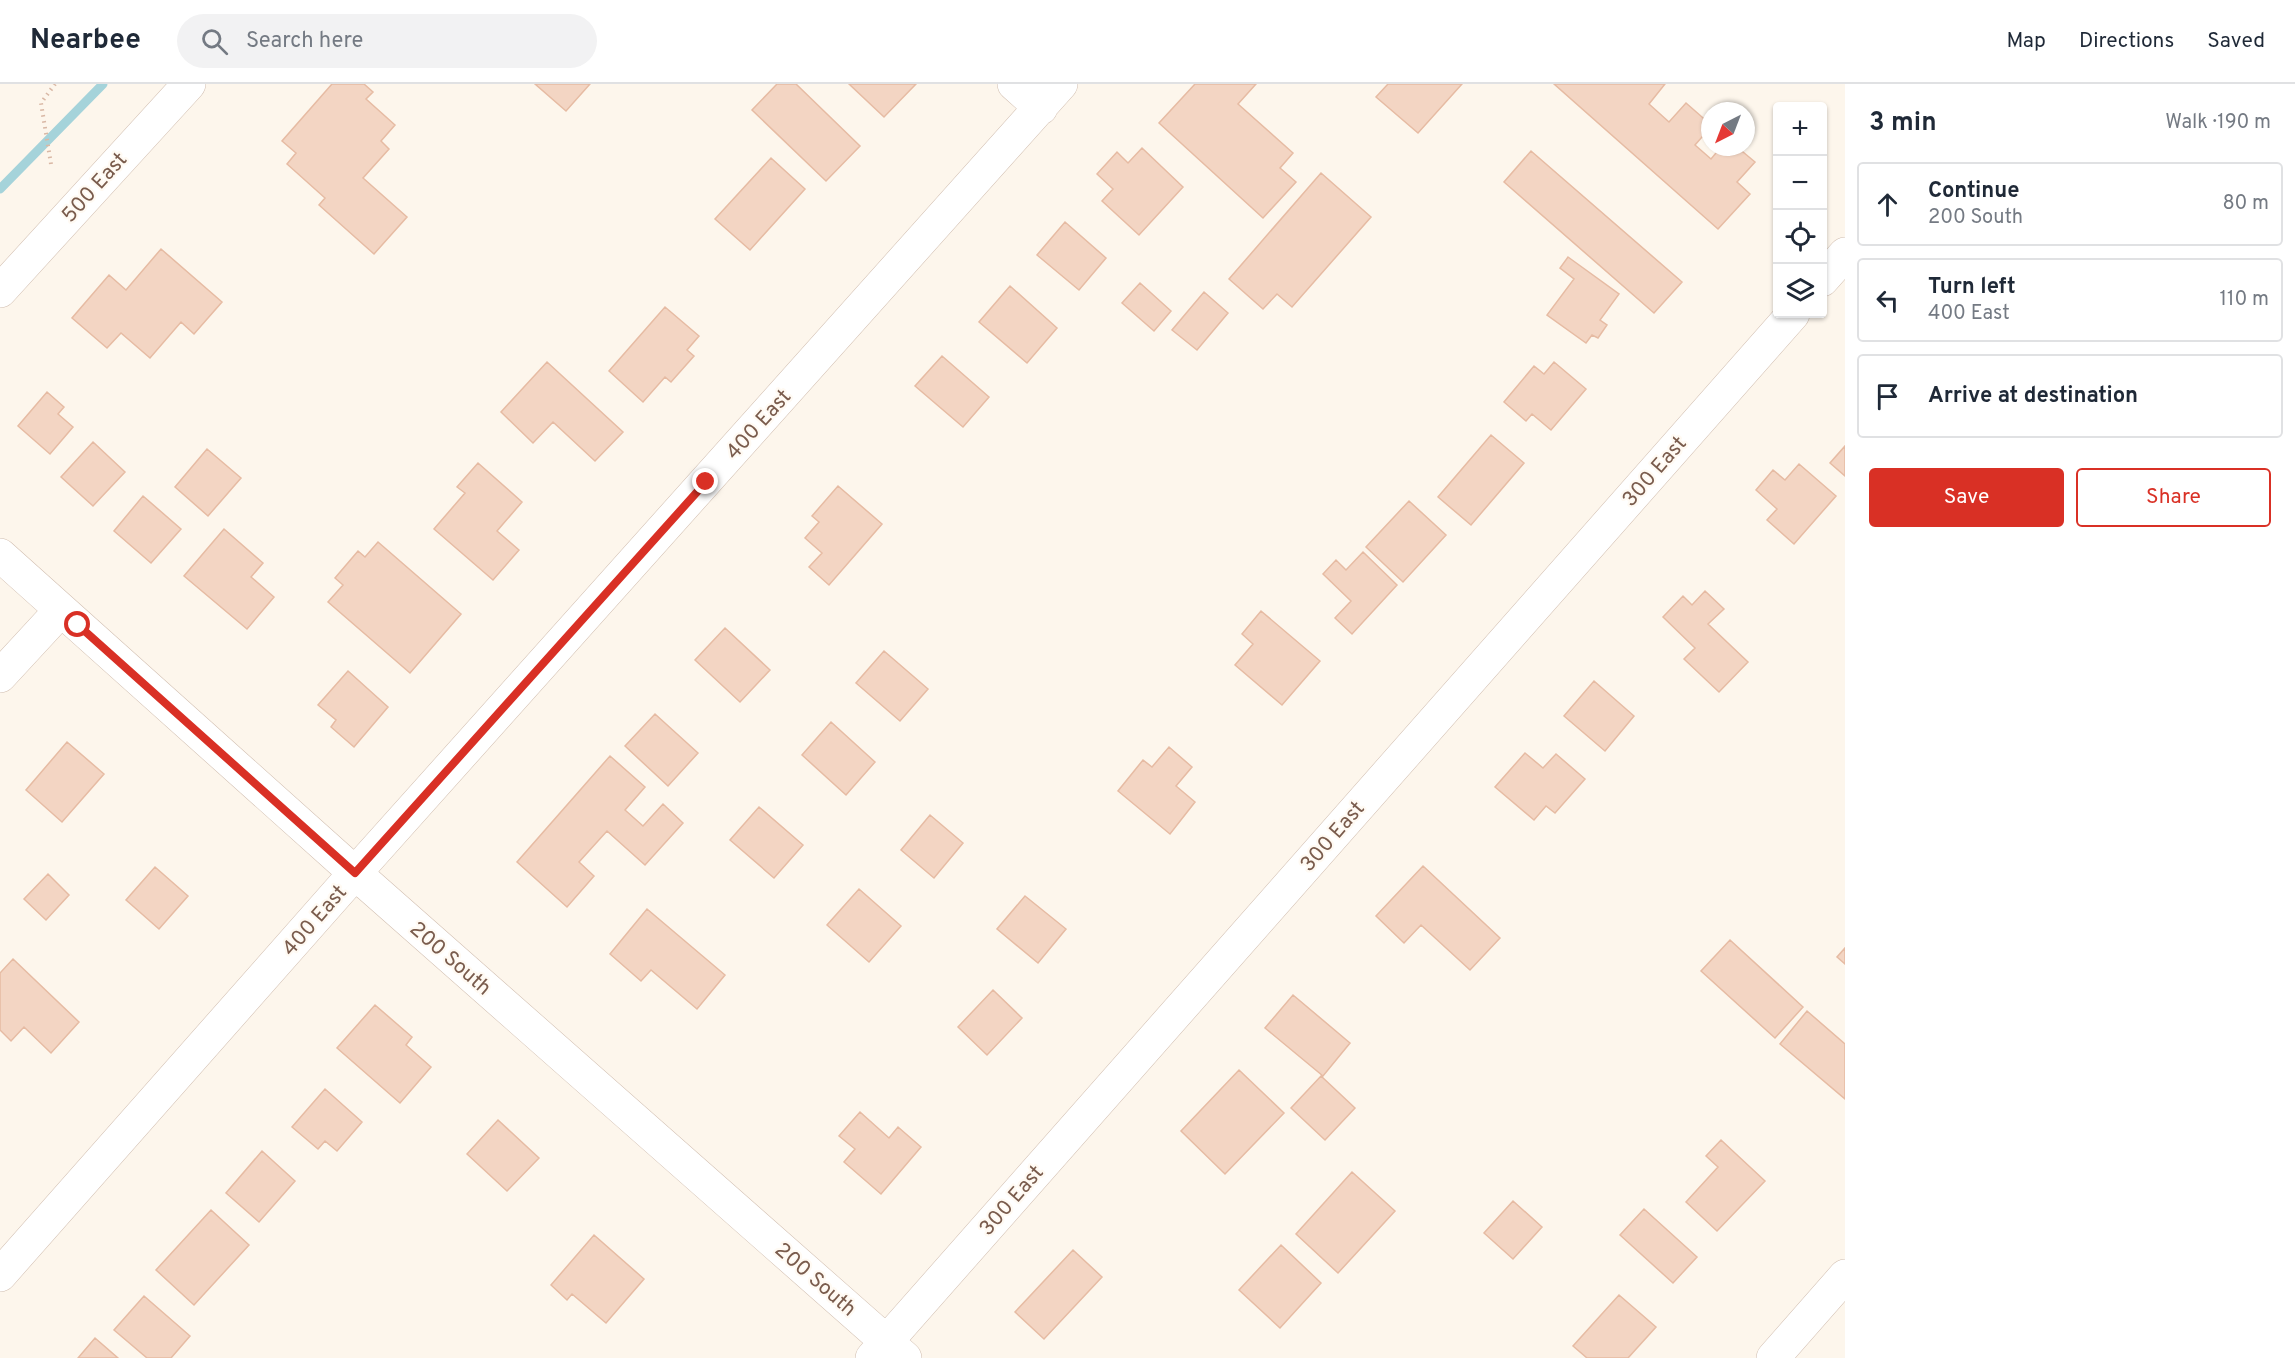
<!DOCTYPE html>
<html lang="en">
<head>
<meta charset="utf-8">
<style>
	:root { --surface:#fff; --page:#f2f2f3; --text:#1f2937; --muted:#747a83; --line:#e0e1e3; --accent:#d93025 }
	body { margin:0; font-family:Overpass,sans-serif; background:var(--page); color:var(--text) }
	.controls { position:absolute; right:18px; top:18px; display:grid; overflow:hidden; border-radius:6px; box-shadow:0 2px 4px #0004 }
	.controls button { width:54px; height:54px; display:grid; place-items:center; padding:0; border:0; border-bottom:2px solid var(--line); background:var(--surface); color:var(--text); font:30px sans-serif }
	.compass { position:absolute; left:1701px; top:18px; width:54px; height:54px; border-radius:50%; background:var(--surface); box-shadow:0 2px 4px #0004; rotate:222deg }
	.stop { position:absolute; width:18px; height:18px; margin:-14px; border:4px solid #d93025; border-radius:50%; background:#fff }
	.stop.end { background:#d93025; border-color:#fff; box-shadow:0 2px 6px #0008 }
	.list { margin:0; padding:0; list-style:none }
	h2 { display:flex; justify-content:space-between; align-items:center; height:78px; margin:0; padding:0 24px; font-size:26px }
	h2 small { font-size:20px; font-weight:400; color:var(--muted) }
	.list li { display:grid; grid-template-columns:39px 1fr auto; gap:18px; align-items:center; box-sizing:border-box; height:84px; margin:0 12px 12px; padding:0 12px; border:2px solid var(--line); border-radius:6px }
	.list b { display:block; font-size:22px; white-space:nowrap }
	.list p { margin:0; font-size:20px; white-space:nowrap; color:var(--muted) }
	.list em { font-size:20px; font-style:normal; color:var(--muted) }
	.actions { display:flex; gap:12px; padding:18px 24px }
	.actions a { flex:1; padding:14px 0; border:2px solid var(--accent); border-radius:6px; text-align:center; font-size:21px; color:var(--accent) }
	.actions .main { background:var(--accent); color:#fff }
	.icon { flex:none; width:33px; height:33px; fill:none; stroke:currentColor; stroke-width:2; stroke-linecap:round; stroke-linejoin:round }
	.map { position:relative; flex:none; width:1845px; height:1274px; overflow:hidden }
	header { display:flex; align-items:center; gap:36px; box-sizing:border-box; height:84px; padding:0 30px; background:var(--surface); border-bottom:2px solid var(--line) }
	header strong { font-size:28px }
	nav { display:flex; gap:33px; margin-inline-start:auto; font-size:21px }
	.search { width:420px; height:54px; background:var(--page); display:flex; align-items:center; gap:15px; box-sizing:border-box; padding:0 21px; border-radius:33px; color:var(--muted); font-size:22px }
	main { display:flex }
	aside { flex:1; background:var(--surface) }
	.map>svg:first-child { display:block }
</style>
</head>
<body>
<header>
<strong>Nearbee</strong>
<div class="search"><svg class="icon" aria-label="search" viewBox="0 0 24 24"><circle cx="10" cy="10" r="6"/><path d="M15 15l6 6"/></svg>Search here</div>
<nav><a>Map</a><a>Directions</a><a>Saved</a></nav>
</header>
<main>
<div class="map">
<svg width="1845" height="1274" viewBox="0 0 1845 1274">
	<rect width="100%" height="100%" fill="#fdf6ec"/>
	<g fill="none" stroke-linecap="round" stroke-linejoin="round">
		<!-- stream -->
		<path stroke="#a5d3da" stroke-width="9" d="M 0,105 L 103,0"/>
	</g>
	<!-- building -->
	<path fill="#f3d5c3" stroke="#e6bba3" stroke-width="1.5" d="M 332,0 L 364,0 L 373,8 L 366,15 L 395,41 L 381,57 L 389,65 L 363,94 L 407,133 L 374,170 L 319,121 L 325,114 L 287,80 L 296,69 L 282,57 Z
		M 535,0 L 590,0 L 566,27 Z
		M 777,0 L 796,0 L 860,62 L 826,97 L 752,26 Z
		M 849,0 L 916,0 L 884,33 Z
		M 1195,0 L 1256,0 L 1238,20 L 1293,69 L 1280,84 L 1296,98 L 1263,134 L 1159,39 Z
		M 1388,0 L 1462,0 L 1418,49 L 1376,13 Z
		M 1554,0 L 1665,0 L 1649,20 L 1669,38 L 1686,19 L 1710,40 L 1710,44 L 1695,61 L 1711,75 L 1721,63 L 1737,63 L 1755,78 L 1737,98 L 1750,110 L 1718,145 Z
		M 1142,64 L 1183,103 L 1139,151 L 1102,117 L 1113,105 L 1097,90 L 1117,68 L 1128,79 Z
		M 1531,67 L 1682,198 L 1654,229 L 1504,98 Z
		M 771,74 L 805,105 L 750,166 L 715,135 Z
		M 1321,89 L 1371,133 L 1292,223 L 1277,210 L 1263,225 L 1229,195 Z
		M 1065,138 L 1106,174 L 1079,206 L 1037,171 Z
		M 161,165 L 222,218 L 194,250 L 181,238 L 150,274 L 121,249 L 107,264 L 72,234 L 109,191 L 126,206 Z
		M 1568,173 L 1619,210 L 1600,236 L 1607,241 L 1598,254 L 1592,251 L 1586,259 L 1547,231 L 1574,195 L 1560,184 Z
		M 1140,199 L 1171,227 L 1154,247 L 1122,219 Z
		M 1010,202 L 1057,244 L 1027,279 L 979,238 Z
		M 1204,208 L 1228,229 L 1197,266 L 1172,246 Z
		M 665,223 L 699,252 L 687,266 L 694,272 L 671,298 L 665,293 L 643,318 L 609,287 Z
		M 942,272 L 989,313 L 963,343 L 915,302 Z
		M 547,278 L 623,348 L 595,377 L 553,338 L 533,359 L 501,328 Z
		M 1554,278 L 1586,305 L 1551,346 L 1532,330 L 1526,337 L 1504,318 L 1534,282 L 1544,290 Z
		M 47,308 L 64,323 L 58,330 L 73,343 L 50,370 L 18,342 Z
		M 1491,351 L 1524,379 L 1471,441 L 1438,413 Z
		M 93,358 L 125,388 L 93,422 L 61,393 Z
		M 1845,362 L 1845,392 L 1830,379 Z
		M 207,365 L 241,394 L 208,432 L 175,403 Z
		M 478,379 L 522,418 L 497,447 L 519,466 L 493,496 L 434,445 L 465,409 L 457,403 Z
		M 1799,380 L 1836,412 L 1794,460 L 1767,436 L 1777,425 L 1756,406 L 1773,386 L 1785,396 Z
		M 838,402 L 882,440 L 829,501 L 809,483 L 822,469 L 805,454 L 819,438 L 812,432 Z
		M 143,412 L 181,445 L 151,479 L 114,447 Z
		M 1409,417 L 1446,451 L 1403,498 L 1366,463 Z
		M 224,445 L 263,479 L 251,493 L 274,513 L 247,545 L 184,492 Z
		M 378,458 L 461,530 L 410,589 L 328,518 L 343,501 L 335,494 L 358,467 L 365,473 Z
		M 1363,468 L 1397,501 L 1352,550 L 1335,534 L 1351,517 L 1323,490 L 1336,476 L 1346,486 Z
		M 1705,507 L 1724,525 L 1708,540 L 1748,578 L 1719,608 L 1684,575 L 1695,564 L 1663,533 L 1683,512 L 1692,521 Z
		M 1261,527 L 1320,577 L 1282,621 L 1235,581 L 1253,560 L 1242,550 Z
		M 725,544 L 770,586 L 740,618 L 695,576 Z
		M 884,567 L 928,605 L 900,637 L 856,599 Z
		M 348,587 L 388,623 L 354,663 L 331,643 L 336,636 L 318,621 Z
		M 1594,597 L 1634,632 L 1605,667 L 1564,632 Z
		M 655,630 L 698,669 L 668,702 L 625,662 Z
		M 831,638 L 875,678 L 846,711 L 802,671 Z
		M 67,658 L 104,690 L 62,738 L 26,706 Z
		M 1169,663 L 1192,683 L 1176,702 L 1195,718 L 1170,750 L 1118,707 L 1143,676 L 1152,683 Z
		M 1525,669 L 1543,684 L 1556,670 L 1585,695 L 1555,729 L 1546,722 L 1534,736 L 1495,703 Z
		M 610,672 L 645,703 L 625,726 L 643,742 L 663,720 L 683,739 L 645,781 L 607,747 L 579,778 L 594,792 L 567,823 L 517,778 Z
		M 759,723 L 803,761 L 774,794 L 730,756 Z
		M 930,731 L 963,759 L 934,794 L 901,766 Z
		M 1423,782 L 1500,854 L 1470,886 L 1421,841 L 1404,859 L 1376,832 Z
		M 155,783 L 188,812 L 159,845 L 126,816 Z
		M 48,790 L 69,811 L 46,836 L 24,815 Z
		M 859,805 L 901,842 L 869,878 L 827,841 Z
		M 1025,812 L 1066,845 L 1038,879 L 997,845 Z
		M 647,825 L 725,891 L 697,925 L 651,886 L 641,897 L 610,870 Z
		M 1730,856 L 1803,923 L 1775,954 L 1701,887 Z
		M 1845,864 L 1845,880 L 1837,873 Z
		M 13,875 L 79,938 L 51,969 L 24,943 L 11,957 L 0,946 L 0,889 Z
		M 993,906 L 1022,934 L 987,971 L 958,943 Z
		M 1293,911 L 1350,959 L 1323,992 L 1265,944 Z
		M 375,921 L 412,953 L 406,961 L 431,983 L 400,1019 L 337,964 Z
		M 1807,927 L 1845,960 L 1845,1015 L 1780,960 Z
		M 1239,986 L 1284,1029 L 1225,1090 L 1181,1047 Z
		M 1321,992 L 1355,1024 L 1325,1056 L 1291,1024 Z
		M 325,1005 L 362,1038 L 337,1067 L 325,1057 L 318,1065 L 292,1043 Z
		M 860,1028 L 889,1054 L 898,1043 L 921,1063 L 881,1110 L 844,1078 L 855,1065 L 839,1052 Z
		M 498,1036 L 539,1074 L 507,1107 L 467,1070 Z
		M 1721,1056 L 1765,1097 L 1717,1147 L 1686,1118 L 1718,1083 L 1706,1072 Z
		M 262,1067 L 295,1097 L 259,1138 L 226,1109 Z
		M 1352,1088 L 1395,1127 L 1338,1189 L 1296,1150 Z
		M 1513,1117 L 1542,1143 L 1513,1175 L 1484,1149 Z
		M 1644,1125 L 1697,1173 L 1673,1199 L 1620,1151 Z
		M 211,1126 L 249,1161 L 194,1221 L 156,1186 Z
		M 594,1151 L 644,1195 L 606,1239 L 572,1210 L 567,1216 L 551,1201 Z
		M 1281,1161 L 1321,1199 L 1280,1244 L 1239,1206 Z
		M 1073,1166 L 1102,1193 L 1044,1255 L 1015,1228 Z
		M 1619,1211 L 1656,1243 L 1628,1274 L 1587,1274 L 1573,1262 Z
		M 144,1212 L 190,1252 L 171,1274 L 147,1274 L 114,1246 Z
		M 95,1254 L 118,1274 L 78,1274 Z"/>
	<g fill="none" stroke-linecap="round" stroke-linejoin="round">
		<!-- minor casing -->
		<g stroke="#d1beb0" stroke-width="34">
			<path id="minor" d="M 1014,0 L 1041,24
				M 1822,196 L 1845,170
				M 0,207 L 189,0
				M 0,471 L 355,789 L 905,1274
				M 0,592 L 61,526
				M 0,1191 L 355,789 L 1061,0
				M 872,1274 L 1793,230
				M 1773,1274 L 1845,1192"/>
		</g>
		<!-- path -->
		<path stroke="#d9b8a5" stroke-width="4" stroke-dasharray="1.5 4.5" stroke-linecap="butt" d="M 51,80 L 41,19 L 55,0"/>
		<!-- minor -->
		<use href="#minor" stroke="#fff" stroke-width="33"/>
	</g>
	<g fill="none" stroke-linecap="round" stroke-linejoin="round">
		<!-- route -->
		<path stroke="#d93025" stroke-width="8" d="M 78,541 L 355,789 L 706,398"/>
	</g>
	<g text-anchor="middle" stroke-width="4.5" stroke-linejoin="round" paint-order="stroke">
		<!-- street labels -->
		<g font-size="21" fill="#7a5c4d" stroke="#fffaf3">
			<text transform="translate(94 103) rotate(-48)" y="7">500 East</text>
			<text transform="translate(758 340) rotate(-48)" y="7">400 East</text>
			<text transform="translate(1654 387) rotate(-49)" y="7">300 East</text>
			<text transform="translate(1332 752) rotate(-49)" y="7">300 East</text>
			<text transform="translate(314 836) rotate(-49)" y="7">400 East</text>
			<text transform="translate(451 874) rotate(41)" y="7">200 South</text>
			<text transform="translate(1011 1116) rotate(-49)" y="7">300 East</text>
			<text transform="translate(816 1195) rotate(41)" y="7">200 South</text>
		</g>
	</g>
</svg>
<div class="controls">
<button>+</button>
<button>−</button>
<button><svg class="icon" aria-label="locate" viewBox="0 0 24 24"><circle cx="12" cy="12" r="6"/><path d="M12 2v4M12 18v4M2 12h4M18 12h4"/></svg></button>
<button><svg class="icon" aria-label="layers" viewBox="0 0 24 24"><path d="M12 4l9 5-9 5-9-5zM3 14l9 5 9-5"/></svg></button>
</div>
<svg class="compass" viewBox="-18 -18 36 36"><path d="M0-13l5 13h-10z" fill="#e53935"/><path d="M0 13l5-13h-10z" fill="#747a83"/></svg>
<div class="stop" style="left:78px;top:541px"></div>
<div class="stop end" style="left:706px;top:398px"></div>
</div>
<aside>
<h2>3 min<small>Walk · 190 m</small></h2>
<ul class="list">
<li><svg class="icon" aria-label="ahead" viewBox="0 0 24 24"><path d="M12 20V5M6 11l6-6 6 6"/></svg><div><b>Continue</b><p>200 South</p></div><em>80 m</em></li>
<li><svg class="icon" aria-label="left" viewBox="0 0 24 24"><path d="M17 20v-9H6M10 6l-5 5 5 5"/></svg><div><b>Turn left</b><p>400 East</p></div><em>110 m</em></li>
<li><svg class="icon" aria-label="arrive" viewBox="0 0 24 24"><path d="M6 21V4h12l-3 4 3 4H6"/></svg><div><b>Arrive at destination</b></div></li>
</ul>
<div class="actions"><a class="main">Save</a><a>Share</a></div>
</aside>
</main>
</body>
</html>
